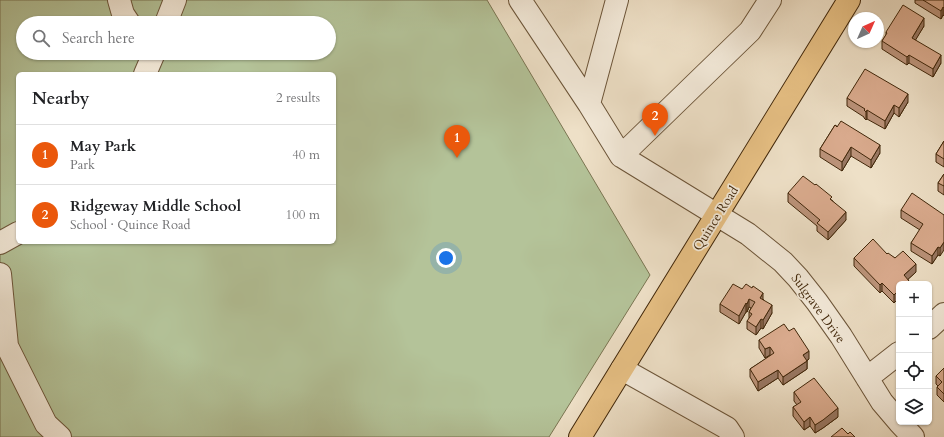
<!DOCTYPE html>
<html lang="en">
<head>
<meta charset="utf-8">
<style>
	:root { --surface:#fff; --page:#f6f6f6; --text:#202124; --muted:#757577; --line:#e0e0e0; --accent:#ea580c }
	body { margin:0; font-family:Cardo,serif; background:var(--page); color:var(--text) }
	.controls { position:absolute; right:12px; bottom:12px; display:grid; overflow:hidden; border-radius:6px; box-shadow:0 1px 3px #0004 }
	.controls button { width:36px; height:36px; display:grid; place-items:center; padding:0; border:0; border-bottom:1px solid var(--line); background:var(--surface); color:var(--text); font:20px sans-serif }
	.compass { position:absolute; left:848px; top:12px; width:36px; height:36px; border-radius:50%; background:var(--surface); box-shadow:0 1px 3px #0004; rotate:45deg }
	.you { position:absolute; left:446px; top:258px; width:14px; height:14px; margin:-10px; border:3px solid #fff; border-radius:50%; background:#1a73e8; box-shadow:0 0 0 6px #1a73e833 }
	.badge { display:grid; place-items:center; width:26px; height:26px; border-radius:50%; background:var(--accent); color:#fff; font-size:13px; font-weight:700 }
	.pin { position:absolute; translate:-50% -33px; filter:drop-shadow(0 1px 2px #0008) }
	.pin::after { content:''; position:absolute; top:21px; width:14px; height:12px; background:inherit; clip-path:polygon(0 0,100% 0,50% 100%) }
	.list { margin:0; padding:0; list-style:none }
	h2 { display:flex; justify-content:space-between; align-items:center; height:52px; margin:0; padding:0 16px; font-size:17px }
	h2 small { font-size:13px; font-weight:400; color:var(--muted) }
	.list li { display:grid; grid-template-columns:26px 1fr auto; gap:12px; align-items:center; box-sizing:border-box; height:60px; padding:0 16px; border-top:1px solid var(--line) }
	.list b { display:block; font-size:15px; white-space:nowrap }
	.list p { margin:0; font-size:13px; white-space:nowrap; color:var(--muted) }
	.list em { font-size:13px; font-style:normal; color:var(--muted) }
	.icon { flex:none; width:22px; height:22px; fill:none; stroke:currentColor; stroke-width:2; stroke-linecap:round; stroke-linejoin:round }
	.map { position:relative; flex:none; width:944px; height:437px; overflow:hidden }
	.search { position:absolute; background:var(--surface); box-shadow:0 1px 3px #0004; left:16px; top:16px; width:320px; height:44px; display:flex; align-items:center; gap:10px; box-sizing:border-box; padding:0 14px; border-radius:22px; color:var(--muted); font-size:15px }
	.panel { position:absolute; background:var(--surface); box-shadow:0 1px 3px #0004; left:16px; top:72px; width:320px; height:172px; border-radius:6px }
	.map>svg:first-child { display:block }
</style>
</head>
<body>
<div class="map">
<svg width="944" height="437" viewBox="0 0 944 437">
	<rect width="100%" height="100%" fill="#eee0c7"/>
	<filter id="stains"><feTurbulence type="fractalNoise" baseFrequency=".005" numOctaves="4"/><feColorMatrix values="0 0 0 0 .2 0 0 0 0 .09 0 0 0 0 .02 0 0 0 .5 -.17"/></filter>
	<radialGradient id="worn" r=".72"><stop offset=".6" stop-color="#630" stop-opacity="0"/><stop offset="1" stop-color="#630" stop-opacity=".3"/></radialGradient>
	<!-- green -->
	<path fill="#b4c399" stroke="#7a7552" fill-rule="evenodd" d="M 0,0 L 487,0 L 650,275 L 549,437 L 0,437 ZM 23,23 L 329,23 L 329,53 L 23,53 ZM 18,74 L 334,74 L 334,242 L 18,242 Z"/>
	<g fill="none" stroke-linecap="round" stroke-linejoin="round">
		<!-- minor casing -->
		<g stroke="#6c5539" stroke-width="24">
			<path id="minor" d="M 119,0 L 123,14 L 129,23
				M 520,0 L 589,104 L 621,156 L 748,234 L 783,262 L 798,278 L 817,302 L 841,336 L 882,402 L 899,422
				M 166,23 L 175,0
				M 145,74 L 154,53
				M 589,104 L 617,0
				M 621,156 L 750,31 L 770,0
				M 0,243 L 18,233
				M 0,274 L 7,346 L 46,424 L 60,437
				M 929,328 L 944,314
				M 622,369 L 727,428 L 733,437
				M 867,378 L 899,353
				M 899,422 L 913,437"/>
		</g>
		<!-- major casing -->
		<g stroke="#41270a" stroke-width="24">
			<path id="major" d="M 580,437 L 849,0"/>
		</g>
		<!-- minor -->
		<use href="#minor" stroke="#f4ebdb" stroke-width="22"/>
		<!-- major -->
		<use href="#major" stroke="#e7c084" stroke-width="22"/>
	</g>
	<!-- wall -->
	<path fill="#bb937a" stroke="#41270a" d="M 915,0 L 944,0 L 944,16 L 943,15 L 941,19 L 915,3 Z
		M 924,26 L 915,40 L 941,63 L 933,77 L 909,63 L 907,65 L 882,49 L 882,41 L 886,35 L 886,32 Z
		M 847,98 L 908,102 L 899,117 L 894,113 L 885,129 L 867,119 L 866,120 L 864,118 L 864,117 L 847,106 Z
		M 835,125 L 880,153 L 871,168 L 851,156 L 842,171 L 820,157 L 820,149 Z
		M 944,141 L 944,167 L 936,162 L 936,154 Z
		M 944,174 L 944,195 L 938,191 L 938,183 Z
		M 788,193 L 832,200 L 846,220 L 828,240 L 817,231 L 817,226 L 788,202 Z
		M 901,210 L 944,215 L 940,256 L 938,255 L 932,264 L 911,251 L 911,243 L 920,230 L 901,218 Z
		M 887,254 L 895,258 L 916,272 L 908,279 L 909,284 L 899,284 L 899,298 L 894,303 L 882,291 L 880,293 L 854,266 L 854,258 Z
		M 742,289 L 763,299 L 772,313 L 763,329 L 761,328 L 756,335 L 747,329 L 747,321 L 749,319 L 749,312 L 751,308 L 749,307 L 747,312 L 746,312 L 739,324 L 720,312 L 720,304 Z
		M 759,340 L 809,359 L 807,361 L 807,369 L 783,385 L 778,378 L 758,391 L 750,377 L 750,369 L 770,356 L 770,355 L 765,358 L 759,348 Z
		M 944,368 L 944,402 L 937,395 L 937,387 L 938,386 L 936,384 L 936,376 Z
		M 794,392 L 838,417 L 823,428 L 815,433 L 810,426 L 804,430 L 793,416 L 793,407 L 797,405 L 794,401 Z"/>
	<!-- shaded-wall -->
	<path fill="#997863" stroke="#41270a" d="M 943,7 L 943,15 L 941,19 L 941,11 Z
		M 924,18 L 924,26 L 912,46 L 912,38 Z
		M 909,55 L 909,63 L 907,65 L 907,57 Z
		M 941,55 L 941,63 L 933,77 L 933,69 Z
		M 908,94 L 908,102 L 899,117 L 899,108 Z
		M 894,105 L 894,113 L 885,129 L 885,121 Z
		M 867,110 L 867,119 L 866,120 L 866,112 Z
		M 880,145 L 880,153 L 871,168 L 871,160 Z
		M 851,147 L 851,156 L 842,171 L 842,162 Z
		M 846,212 L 846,220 L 828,240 L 828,232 Z
		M 944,242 L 944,250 L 940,256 L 940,248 Z
		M 938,247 L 938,255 L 932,264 L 932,256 Z
		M 916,264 L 916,272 L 904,283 L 904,275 Z
		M 909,281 L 909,284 L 905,284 Z
		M 882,283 L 882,291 L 880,293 L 880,285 Z
		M 899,290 L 899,298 L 894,303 L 894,295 Z
		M 763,293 L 763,301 L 760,298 Z
		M 749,299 L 749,307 L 747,312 L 747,304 Z
		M 746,303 L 746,312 L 739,324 L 739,316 Z
		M 772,305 L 772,313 L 763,329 L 763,320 Z
		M 761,319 L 761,328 L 756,335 L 756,327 Z
		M 770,347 L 770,355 L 765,358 L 765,349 Z
		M 809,351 L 809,359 L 803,363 L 803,355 Z
		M 807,361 L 807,369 L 783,385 L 783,377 Z
		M 778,370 L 778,378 L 758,391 L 758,382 Z
		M 838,408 L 838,417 L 823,428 L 815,433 L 815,425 Z
		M 810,417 L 810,426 L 804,430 L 804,422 Z"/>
	<!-- building -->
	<path fill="#daab8e" stroke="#41270a" d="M 923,0 L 944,0 L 944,8 L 943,7 L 941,11 Z
		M 903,5 L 924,18 L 912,38 L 941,55 L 933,69 L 909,55 L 907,57 L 882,41 L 887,33 L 886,32 Z
		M 865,69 L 908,94 L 899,108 L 894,105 L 885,121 L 867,110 L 866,112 L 864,110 L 865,109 L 847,98 Z
		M 841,121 L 880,145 L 871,160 L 851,147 L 842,162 L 820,149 L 835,125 L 837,127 Z
		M 944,141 L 944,159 L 936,154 Z
		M 944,174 L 944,186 L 938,183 Z
		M 803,176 L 815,185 L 816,184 L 832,197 L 830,199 L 846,212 L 828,232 L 817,223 L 820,220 L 788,193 Z
		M 912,193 L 944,215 L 944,242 L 940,248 L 938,247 L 932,256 L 911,243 L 923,224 L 901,210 Z
		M 873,239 L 887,254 L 888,253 L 895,258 L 903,251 L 916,264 L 904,275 L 909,281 L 905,284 L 899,284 L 899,290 L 894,295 L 882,283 L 880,285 L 854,258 Z
		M 733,284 L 742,289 L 746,284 L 752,288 L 753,286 L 763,293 L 760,298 L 772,305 L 763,320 L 761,319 L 756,327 L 747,321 L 752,314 L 749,312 L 755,302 L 749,299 L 747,304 L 746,303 L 739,316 L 720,304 Z
		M 784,324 L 789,331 L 794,328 L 809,351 L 803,355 L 807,361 L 783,377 L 778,370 L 758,382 L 750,369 L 774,353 L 770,347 L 765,349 L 759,340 Z
		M 944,368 L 944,394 L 937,387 L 942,382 L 936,376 Z
		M 814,378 L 838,408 L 823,420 L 815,425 L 810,417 L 804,422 L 793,407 L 801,402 L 794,392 Z
		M 842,428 L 848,434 L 850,432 L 855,437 L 831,437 Z"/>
	<g text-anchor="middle" stroke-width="3.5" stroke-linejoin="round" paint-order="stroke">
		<!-- street labels -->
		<g font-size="13" fill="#41270a" stroke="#f4ebdb">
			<text transform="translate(715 218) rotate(-58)" y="5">Quince Road</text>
			<text transform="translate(819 308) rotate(54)" y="5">Sulgrave Drive</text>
		</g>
	</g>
	<rect width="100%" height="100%" filter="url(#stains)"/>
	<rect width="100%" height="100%" fill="url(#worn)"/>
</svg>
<div class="controls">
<button>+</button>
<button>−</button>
<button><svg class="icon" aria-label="locate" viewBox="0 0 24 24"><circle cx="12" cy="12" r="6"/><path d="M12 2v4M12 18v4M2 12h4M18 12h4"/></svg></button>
<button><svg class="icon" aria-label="layers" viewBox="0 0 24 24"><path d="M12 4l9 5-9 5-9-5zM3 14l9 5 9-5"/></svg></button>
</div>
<svg class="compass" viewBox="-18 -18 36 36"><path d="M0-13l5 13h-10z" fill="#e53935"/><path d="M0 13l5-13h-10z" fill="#757577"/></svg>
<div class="you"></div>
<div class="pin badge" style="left:457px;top:158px">1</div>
<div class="pin badge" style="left:655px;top:136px">2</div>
<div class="search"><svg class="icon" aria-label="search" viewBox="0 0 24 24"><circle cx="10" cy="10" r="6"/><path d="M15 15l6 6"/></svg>Search here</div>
<section class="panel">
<h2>Nearby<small>2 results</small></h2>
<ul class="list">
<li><span class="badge">1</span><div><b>May Park</b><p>Park</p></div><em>40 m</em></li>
<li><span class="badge">2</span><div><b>Ridgeway Middle School</b><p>School · Quince Road</p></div><em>100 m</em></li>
</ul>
</section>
</div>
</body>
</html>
